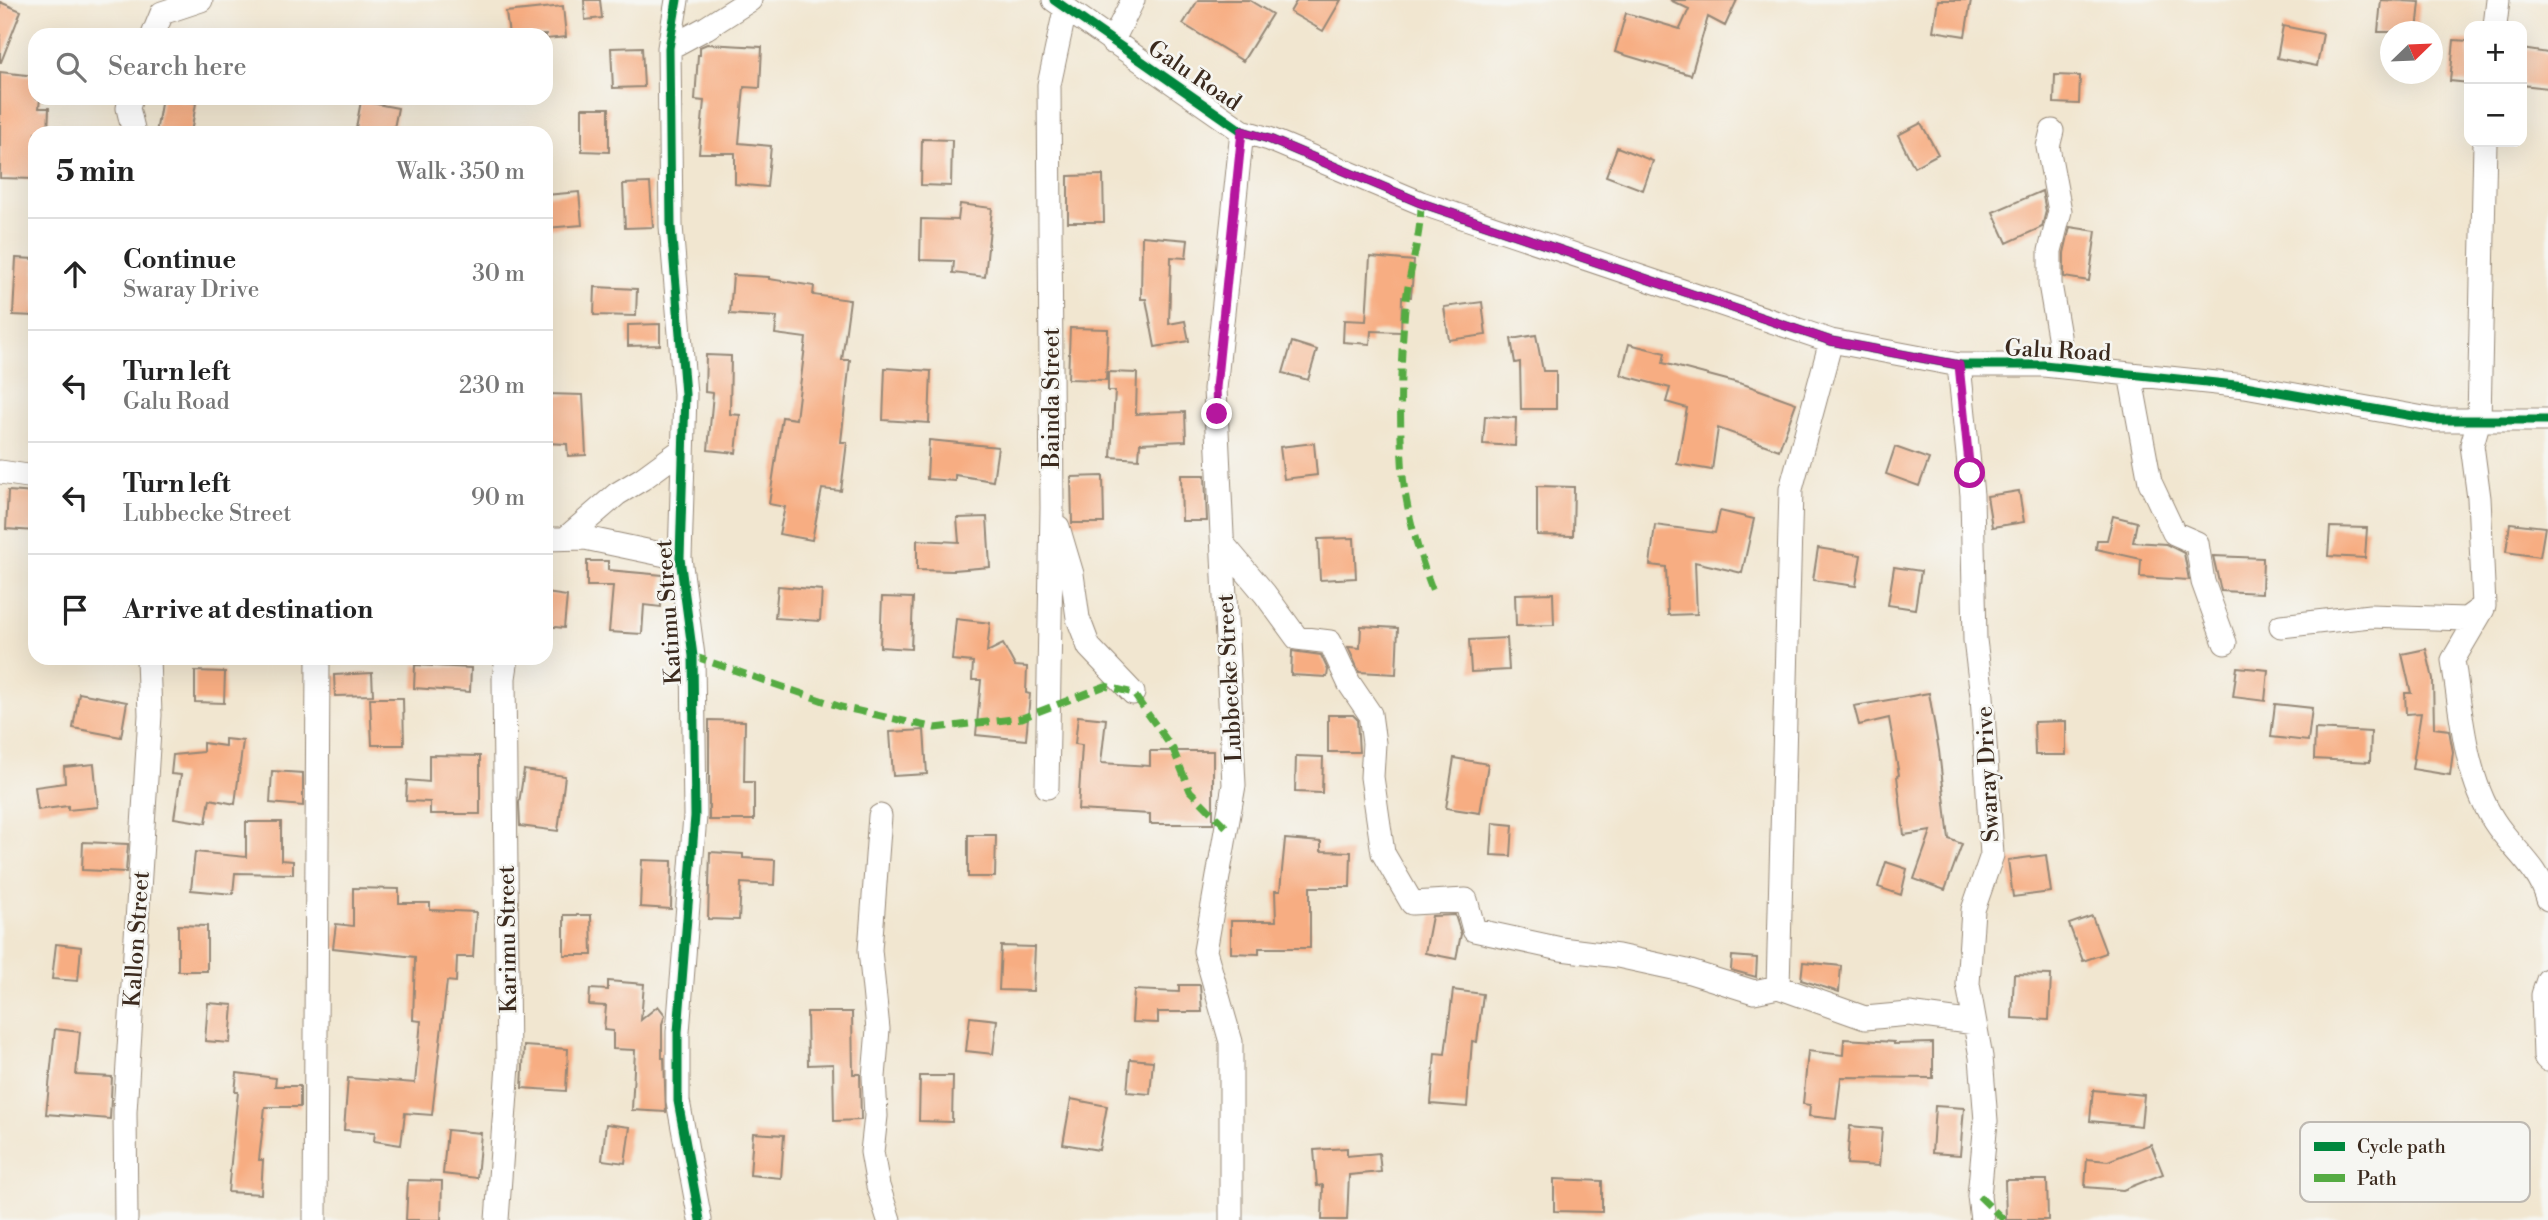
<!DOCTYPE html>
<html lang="en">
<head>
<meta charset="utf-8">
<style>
	:root { --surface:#fff; --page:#f6f6f6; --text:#222; --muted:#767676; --line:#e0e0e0 }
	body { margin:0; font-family:"Libre Bodoni",serif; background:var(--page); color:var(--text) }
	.controls { position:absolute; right:21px; top:21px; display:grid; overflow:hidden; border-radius:14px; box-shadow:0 7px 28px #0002 }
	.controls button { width:63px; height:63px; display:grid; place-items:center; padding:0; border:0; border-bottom:2px solid var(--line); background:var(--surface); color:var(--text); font:35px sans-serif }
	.compass { position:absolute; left:2380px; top:21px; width:63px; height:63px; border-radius:50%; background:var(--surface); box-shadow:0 7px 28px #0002; rotate:67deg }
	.stop { position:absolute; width:21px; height:21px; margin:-16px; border:5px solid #b5179e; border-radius:50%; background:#fff }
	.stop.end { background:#b5179e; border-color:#fff; box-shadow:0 2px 7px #0008 }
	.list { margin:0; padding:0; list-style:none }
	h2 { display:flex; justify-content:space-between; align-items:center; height:91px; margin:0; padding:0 28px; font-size:30px }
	h2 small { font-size:23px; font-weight:400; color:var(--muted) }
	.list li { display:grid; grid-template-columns:46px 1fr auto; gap:21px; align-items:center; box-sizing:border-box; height:112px; padding:0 28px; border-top:2px solid var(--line) }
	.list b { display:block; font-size:26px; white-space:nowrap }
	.list p { margin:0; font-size:23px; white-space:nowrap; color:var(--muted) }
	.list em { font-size:23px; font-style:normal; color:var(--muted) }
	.icon { flex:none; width:38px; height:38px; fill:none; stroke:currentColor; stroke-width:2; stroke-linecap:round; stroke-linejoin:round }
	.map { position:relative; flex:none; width:2548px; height:1220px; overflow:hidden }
	.search { position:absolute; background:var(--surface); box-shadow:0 7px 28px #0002; left:28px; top:28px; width:525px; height:77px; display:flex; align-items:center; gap:18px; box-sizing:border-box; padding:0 24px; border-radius:21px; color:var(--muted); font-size:26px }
	.panel { position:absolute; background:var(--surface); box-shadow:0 7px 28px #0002; left:28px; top:126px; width:525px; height:539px; border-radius:21px }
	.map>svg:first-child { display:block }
</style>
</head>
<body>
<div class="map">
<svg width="2548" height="1220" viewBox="0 0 2548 1220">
	<rect width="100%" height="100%" fill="#f6f6f2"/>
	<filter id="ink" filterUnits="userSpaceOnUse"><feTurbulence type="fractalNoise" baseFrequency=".0143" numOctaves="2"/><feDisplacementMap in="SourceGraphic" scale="14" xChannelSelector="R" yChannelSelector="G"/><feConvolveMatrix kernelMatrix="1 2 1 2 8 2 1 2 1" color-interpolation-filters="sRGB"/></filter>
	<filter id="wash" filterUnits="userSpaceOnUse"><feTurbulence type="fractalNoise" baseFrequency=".00686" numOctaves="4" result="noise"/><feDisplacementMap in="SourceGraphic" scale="28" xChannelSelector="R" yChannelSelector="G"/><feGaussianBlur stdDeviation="1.57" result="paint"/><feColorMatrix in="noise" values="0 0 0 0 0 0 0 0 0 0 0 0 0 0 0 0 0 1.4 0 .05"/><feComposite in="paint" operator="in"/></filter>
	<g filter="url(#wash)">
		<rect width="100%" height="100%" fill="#f1e6d0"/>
		<g id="blocks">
			<!-- building -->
			<path fill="#f7ad82" d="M 584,0 L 600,0 L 602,18 L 585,20 Z
				M 1198,0 L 1249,0 L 1272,14 L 1243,61 L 1183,24 Z
				M 1297,0 L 1341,0 L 1323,31 L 1290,12 Z
				M 1670,0 L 1737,0 L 1725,26 L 1708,17 L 1691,75 L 1615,52 L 1626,13 L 1680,29 L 1689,9 Z
				M 1938,0 L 1971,0 L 1965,36 L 1933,31 Z
				M 2381,0 L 2420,2 L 2417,32 L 2378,32 Z
				M 0,2 L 21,11 L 1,62 L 0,62 Z
				M 563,6 L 566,37 L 546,39 L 546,35 L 509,35 L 506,12 Z
				M 2283,26 L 2323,34 L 2317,66 L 2277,58 Z
				M 2454,40 L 2469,41 L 2469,83 L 2450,81 Z
				M 707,44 L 762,47 L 760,88 L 744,87 L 739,143 L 771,146 L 767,187 L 735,184 L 735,153 L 699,153 L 704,101 L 695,100 L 698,55 L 700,55 L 700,47 Z
				M 642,47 L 644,87 L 613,88 L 611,48 Z
				M 2522,49 L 2548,53 L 2548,88 L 2522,85 Z
				M 0,72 L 35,76 L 35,98 L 40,98 L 39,108 L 49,108 L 48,133 L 35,133 L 35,179 L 0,178 Z
				M 2055,75 L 2080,76 L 2079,104 L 2054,103 Z
				M 162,98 L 196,103 L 191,133 L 156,133 Z
				M 361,101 L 398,108 L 393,133 L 355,133 Z
				M 582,108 L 609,108 L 609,152 L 582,151 Z
				M 1921,123 L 1938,154 L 1914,167 L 1898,135 Z
				M 922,139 L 952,140 L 951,186 L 921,185 Z
				M 1617,147 L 1653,161 L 1643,190 L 1606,176 Z
				M 1103,175 L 1104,222 L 1068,222 L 1068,176 Z
				M 650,183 L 653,227 L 625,228 L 623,184 Z
				M 2042,191 L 2046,211 L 2042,227 L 2007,243 L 1993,212 Z
				M 579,192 L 582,225 L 546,228 L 546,195 Z
				M 960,204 L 992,208 L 985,277 L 953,273 L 954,261 L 920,260 L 921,219 L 958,220 Z
				M 2070,227 L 2096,231 L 2089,281 L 2064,277 L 2064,253 Z
				M 1142,236 L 1188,240 L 1186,258 L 1171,257 L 1169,324 L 1185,321 L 1189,341 L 1155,347 L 1146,299 L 1141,299 Z
				M 1370,257 L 1414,261 L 1411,297 L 1402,297 L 1401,332 L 1371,331 L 1370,344 L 1343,342 L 1344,320 L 1366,321 Z
				M 16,258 L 35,259 L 35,316 L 13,315 Z
				M 733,275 L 769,277 L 769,279 L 814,286 L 813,295 L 850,300 L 842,360 L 850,360 L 841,442 L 847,442 L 841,491 L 822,489 L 812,540 L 779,534 L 785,507 L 769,504 L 782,417 L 796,419 L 806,338 L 775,334 L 777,317 L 730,314 Z
				M 595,287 L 637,289 L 636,316 L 594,315 Z
				M 1482,302 L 1486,335 L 1449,340 L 1444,307 Z
				M 660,324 L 660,345 L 628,346 L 628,325 Z
				M 1070,328 L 1108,329 L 1106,380 L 1068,379 Z
				M 1536,335 L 1543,371 L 1556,371 L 1556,409 L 1521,409 L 1520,362 L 1515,363 L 1511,339 Z
				M 1292,342 L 1317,350 L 1308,380 L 1283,373 Z
				M 1629,344 L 1665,353 L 1663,363 L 1746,385 L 1796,403 L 1779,450 L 1718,428 L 1712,470 L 1677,464 L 1687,408 L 1666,402 L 1670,388 L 1621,375 Z
				M 706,355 L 731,356 L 730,414 L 740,415 L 736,453 L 708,450 L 713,393 L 705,392 Z
				M 885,368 L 931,371 L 929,423 L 883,420 Z
				M 1108,372 L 1137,373 L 1136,414 L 1185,412 L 1186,441 L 1140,443 L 1139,459 L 1111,457 L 1115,391 L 1108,391 Z
				M 546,394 L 583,395 L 586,455 L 568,456 L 567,444 L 546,443 Z
				M 1485,416 L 1516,418 L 1515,446 L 1483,444 Z
				M 929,440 L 998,447 L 993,481 L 955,475 L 955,481 L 927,479 Z
				M 1314,443 L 1317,475 L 1284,479 L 1280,447 Z
				M 1895,447 L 1929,459 L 1919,486 L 1886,474 Z
				M 1181,475 L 1205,475 L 1207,521 L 1182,521 Z
				M 1103,476 L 1104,523 L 1072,523 L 1071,477 Z
				M 1537,486 L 1574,487 L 1573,536 L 1537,535 Z
				M 8,491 L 35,493 L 35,531 L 6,529 Z
				M 2019,491 L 2024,522 L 1992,527 L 1987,496 Z
				M 1720,511 L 1754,519 L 1742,573 L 1695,562 L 1697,614 L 1668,615 L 1666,567 L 1650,565 L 1655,525 L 1715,533 Z
				M 2113,516 L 2137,522 L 2133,542 L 2166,544 L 2184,553 L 2189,580 L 2140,577 L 2141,559 L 2096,549 L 2097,540 L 2107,540 Z
				M 987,517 L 990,567 L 954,570 L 954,571 L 917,570 L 917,540 L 959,542 L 957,518 Z
				M 2510,523 L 2545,527 L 2540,557 L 2506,552 Z
				M 2330,527 L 2367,528 L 2365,558 L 2328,556 Z
				M 1354,538 L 1356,578 L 1320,580 L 1318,539 Z
				M 1818,548 L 1861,555 L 1856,586 L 1813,580 Z
				M 2213,556 L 2263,558 L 2262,593 L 2221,591 Z
				M 587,561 L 608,561 L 608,570 L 663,575 L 661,607 L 644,605 L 642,634 L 609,632 L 613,586 L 587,586 Z
				M 1894,567 L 1921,571 L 1915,609 L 1888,605 Z
				M 778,586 L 822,590 L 820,621 L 775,618 Z
				M 546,593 L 567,596 L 564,628 L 546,626 Z
				M 1553,593 L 1554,625 L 1516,626 L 1515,594 Z
				M 882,597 L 913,598 L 911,649 L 880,647 Z
				M 956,619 L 990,623 L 987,652 L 1003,644 L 1015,666 L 1027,667 L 1026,693 L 1030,694 L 1026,740 L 976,735 L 981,680 L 972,680 L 973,662 L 952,660 Z
				M 1361,626 L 1398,628 L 1396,674 L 1359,672 L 1348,647 L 1360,648 Z
				M 1507,638 L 1509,670 L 1471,672 L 1469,640 Z
				M 2426,649 L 2433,679 L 2434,728 L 2449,730 L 2453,752 L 2450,775 L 2412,769 L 2421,713 L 2406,714 L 2405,693 L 2411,693 L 2402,654 Z
				M 1292,651 L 1321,655 L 1328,670 L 1327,677 L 1291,675 Z
				M 415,665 L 471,668 L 470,692 L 414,688 Z
				M 2237,667 L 2268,670 L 2265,701 L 2233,697 Z
				M 195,671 L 225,672 L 224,703 L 195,702 Z
				M 372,673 L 373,695 L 335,696 L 334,675 Z
				M 79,693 L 127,702 L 121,737 L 73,728 Z
				M 1929,693 L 1939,751 L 1949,839 L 1962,844 L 1945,890 L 1914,879 L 1931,831 L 1904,835 L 1897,776 L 1899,775 L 1889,718 L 1859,725 L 1854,706 Z
				M 370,698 L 403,698 L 404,745 L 372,745 Z
				M 2275,704 L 2312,708 L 2308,741 L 2271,737 Z
				M 1328,715 L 1353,715 L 1357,719 L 1359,752 L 1328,752 Z
				M 1078,716 L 1106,719 L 1101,763 L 1150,766 L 1150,751 L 1213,751 L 1213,824 L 1150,824 L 1150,814 L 1078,810 L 1082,745 L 1075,744 Z
				M 709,720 L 745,721 L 744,782 L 754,782 L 754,820 L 709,820 Z
				M 2066,721 L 2066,755 L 2035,755 L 2034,722 Z
				M 2315,729 L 2371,732 L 2370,762 L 2314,759 Z
				M 924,730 L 927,774 L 893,776 L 890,732 Z
				M 225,739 L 243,741 L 235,804 L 210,799 L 206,823 L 174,818 L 181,775 L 171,774 L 173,755 L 203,752 L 203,743 L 225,746 Z
				M 429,755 L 480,756 L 480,814 L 430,814 L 430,802 L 406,801 L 407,780 L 429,782 Z
				M 1296,756 L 1323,757 L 1322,793 L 1295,792 Z
				M 1454,758 L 1488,764 L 1480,813 L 1446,808 Z
				M 94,764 L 98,807 L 68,810 L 68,806 L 38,810 L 35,787 L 65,783 L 64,767 Z
				M 524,770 L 565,776 L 558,831 L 520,826 L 519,803 Z
				M 272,771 L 303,773 L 303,806 L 270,803 Z
				M 246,822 L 281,822 L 281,860 L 293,861 L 293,874 L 235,873 L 233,894 L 191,890 L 195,852 L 246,857 Z
				M 1493,823 L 1513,825 L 1511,856 L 1491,855 Z
				M 968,835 L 996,835 L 995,877 L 968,877 Z
				M 1285,839 L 1321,842 L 1321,851 L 1351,852 L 1350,887 L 1310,887 L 1310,948 L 1259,948 L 1259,954 L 1231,953 L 1231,921 L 1276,921 L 1275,891 L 1280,891 Z
				M 83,842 L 128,844 L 126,872 L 82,870 Z
				M 710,852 L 743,854 L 743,858 L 775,860 L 774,885 L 741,883 L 739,920 L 708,919 Z
				M 2046,855 L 2051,892 L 2013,897 L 2008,860 Z
				M 642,860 L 672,861 L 671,909 L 640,907 Z
				M 1886,862 L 1907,869 L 1901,895 L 1878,887 Z
				M 353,888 L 399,889 L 399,903 L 430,903 L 430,910 L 476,912 L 473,957 L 457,957 L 456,982 L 447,981 L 432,1115 L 405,1113 L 401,1145 L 374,1141 L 375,1132 L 344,1130 L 348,1078 L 415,1083 L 421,1021 L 413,1020 L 415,957 L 333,948 L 336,924 L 353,926 Z
				M 564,915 L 591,915 L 592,955 L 564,955 Z
				M 1455,915 L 1461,934 L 1456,959 L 1425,953 L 1432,916 Z
				M 2092,916 L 2106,953 L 2083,961 L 2069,924 Z
				M 178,925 L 207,926 L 207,971 L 178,971 Z
				M 56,944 L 81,947 L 78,981 L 52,979 Z
				M 1001,946 L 1035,947 L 1033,991 L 999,990 Z
				M 1732,956 L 1757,958 L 1756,977 L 1731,970 Z
				M 1803,962 L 1841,966 L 1839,992 L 1801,980 Z
				M 2014,974 L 2051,975 L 2049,1020 L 2012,1018 Z
				M 608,981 L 644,984 L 641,1020 L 658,1006 L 665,1015 L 662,1024 L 662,1058 L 664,1058 L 666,1112 L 632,1110 L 635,1050 L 613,1049 L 613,1031 L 604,1030 L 606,1006 L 589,1005 L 590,989 L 608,990 Z
				M 1179,985 L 1200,985 L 1202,1012 L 1158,1012 L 1158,1023 L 1132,1022 L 1134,990 L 1179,992 Z
				M 1453,990 L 1483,994 L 1477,1042 L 1472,1041 L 1467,1107 L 1431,1104 L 1435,1053 L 1445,1054 Z
				M 208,1003 L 233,1005 L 230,1043 L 205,1041 Z
				M 807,1012 L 852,1012 L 853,1074 L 860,1074 L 861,1120 L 834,1121 L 833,1064 L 808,1065 Z
				M 970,1017 L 997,1020 L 993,1054 L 966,1051 Z
				M 55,1029 L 80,1032 L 76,1075 L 112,1077 L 110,1119 L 46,1114 Z
				M 1844,1039 L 1894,1042 L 1894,1044 L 1933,1043 L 1933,1078 L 1841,1077 L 1836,1119 L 1809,1116 L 1810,1105 L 1803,1104 L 1808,1051 L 1843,1055 Z
				M 524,1046 L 568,1049 L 566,1091 L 522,1088 Z
				M 1130,1059 L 1153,1061 L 1150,1094 L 1127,1092 Z
				M 237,1073 L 276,1078 L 275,1086 L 300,1086 L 300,1107 L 265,1107 L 259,1160 L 263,1160 L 261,1194 L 228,1192 L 238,1092 L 235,1092 Z
				M 920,1076 L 953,1076 L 952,1122 L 919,1121 Z
				M 2093,1090 L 2144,1095 L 2141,1126 L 2090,1121 Z
				M 1071,1099 L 1107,1106 L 1099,1150 L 1063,1144 Z
				M 1935,1106 L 1964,1108 L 1960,1155 L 1932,1153 Z
				M 606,1124 L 630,1127 L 625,1163 L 602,1160 Z
				M 1850,1126 L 1882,1129 L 1879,1166 L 1847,1164 Z
				M 447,1130 L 481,1133 L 477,1178 L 443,1174 Z
				M 753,1133 L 784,1135 L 781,1178 L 750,1175 Z
				M 2151,1144 L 2163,1174 L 2123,1190 L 2085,1187 L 2087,1159 L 2108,1161 Z
				M 1347,1148 L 1347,1156 L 1379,1153 L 1381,1172 L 1349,1175 L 1347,1220 L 1322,1220 L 1323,1185 L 1317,1186 L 1314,1150 Z
				M 1554,1179 L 1602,1181 L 1602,1212 L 1554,1211 Z
				M 408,1180 L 442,1181 L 441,1220 L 406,1220 Z
				M 2005,1180 L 2047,1180 L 2048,1220 L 2006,1220 Z"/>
		</g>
	</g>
	<g filter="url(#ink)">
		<use href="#blocks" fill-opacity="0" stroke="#968877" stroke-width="2"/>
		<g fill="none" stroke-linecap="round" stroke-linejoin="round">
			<!-- street casing -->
			<g stroke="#968877" stroke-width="25">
				<path id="street" d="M 677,0 L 669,48 L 671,226 L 685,394 L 680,558 L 693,656 L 695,816 L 678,1032 L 678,1101 L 700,1220
					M 1054,0 L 1242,131 L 1269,139 L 1421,203 L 1831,341 L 1959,365 L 2044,365 L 2245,386 L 2435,420 L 2548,420
					M 2495,26 L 2498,0
					M 153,35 L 162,13 L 201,0
					M 1112,42 L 1133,0
					M 669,48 L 706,28 L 750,0
					M 131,98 L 128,108 L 134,133
					M 2052,131 L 2048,147 L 2060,211 L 2050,251 L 2050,284 L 2059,336 L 2061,366
					M 1959,365 L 1972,495 L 1975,640 L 1982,696 L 1992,855 L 1973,910 L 1968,984 L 1981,1057 L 1986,1121 L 1979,1196 L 1982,1220
					M 2130,374 L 2150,482 L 2174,533 L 2197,543 L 2203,582 L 2225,643
					M 0,472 L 35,477
					M 1058,527 L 1072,574 L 1078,618 L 1089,647 L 1133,693
					M 566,538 L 617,494 L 642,479 L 683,449
					M 546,539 L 585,538 L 680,558
					M 1223,544 L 1265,594 L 1297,638 L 1330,642 L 1349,683 L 1370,714 L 1374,743 L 1372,777 L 1383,853 L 1412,903 L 1466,900 L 1474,930 L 1561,949 L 1618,956 L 1687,971 L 1754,992 L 1778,987 L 1865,1018 L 1909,1014 L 1975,1023
					M 2483,609 L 2453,660 C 2461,712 2465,776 2494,821 C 2511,848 2539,867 2548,899
					M 2281,626 L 2370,616 L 2466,619 L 2484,606 L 2479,498 L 2472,445 L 2479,420 L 2485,142
					M 1047,787 L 1052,508 L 1049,85 L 1065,10
					M 880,816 L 870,950 L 878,1029 L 874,1077 L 876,1116 L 872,1152 L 878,1186 L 889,1220
					M 2548,980 L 2543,995 L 2545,1057 L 2548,1060
					M 1778,987 L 1791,489 L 1831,341
					M 126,1220 L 125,1112 L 150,715 L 148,658
					M 315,1220 L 318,658
					M 497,1220 L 508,1065 L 504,678 L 507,658
					M 1231,1220 L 1231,1042 L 1205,951 L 1234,785 L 1215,389 L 1242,131"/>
			</g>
			<!-- street -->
			<use href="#street" stroke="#fff" stroke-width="23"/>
			<!-- quiet -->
			<path stroke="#55ab43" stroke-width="7" stroke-dasharray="14 7" stroke-linecap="butt" d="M 1421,203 C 1421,240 1408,273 1405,309 C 1400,364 1399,422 1403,476 C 1406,510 1420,559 1433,591
				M 693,656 L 841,707 L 935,728 L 1022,718 L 1105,686 L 1133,693 L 1173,749 L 1190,791 L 1227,828
				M 1979,1196 L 2004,1220"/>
			<!-- cycleway casing -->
			<g stroke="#f6f6f2" stroke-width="13">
				<path id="cycleway" d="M 677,0 L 669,48 L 671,226 L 685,394 L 680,558 L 693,656 L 695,816 L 678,1032 L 678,1101 L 700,1220
					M 1054,0 L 1242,131 L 1269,139 L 1421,203 L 1831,341 L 1959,365 L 2044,365 L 2245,386 L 2435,420 L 2548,420"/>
			</g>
			<!-- cycleway -->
			<use href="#cycleway" stroke="#00873e" stroke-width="9"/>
		</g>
	</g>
	<g fill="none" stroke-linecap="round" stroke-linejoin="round" filter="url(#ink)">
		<!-- route -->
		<path stroke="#b5179e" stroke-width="9" d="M 1217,414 L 1216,388 L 1242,131 L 1269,139 L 1421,203 L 1831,341 L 1959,365 L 1970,473"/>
	</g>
	<g text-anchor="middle" stroke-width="5" stroke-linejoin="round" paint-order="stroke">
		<!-- street labels -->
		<g font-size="23" fill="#3b2a1e" stroke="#f6f6f2">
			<text transform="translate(1195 75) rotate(34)" y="8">Galu Road</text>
			<text transform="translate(2058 350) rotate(3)" y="8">Galu Road</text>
			<text transform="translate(1051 398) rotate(-90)" y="8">Bainda Street</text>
			<text transform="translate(668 612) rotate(-94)" y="8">Katimu Street</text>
			<text transform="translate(1229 678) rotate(-93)" y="8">Lubbecke Street</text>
			<text transform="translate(1987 774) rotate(-93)" y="8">Swaray Drive</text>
			<text transform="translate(136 939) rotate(-86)" y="8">Kallon Street</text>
			<text transform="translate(507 939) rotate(-91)" y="8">Karimu Street</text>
		</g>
	</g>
	<!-- legend -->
	<rect x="2300" y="1122" width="230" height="80" rx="10" fill="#f6f6f2" stroke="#beb9b2" stroke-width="2"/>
	<rect x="2314" y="1142" width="31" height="9" fill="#00873e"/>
	<rect x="2314" y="1174" width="31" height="8" fill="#55ab43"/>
	<g font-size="19" fill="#3b2a1e">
		<text x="2357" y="1153">Cycle path</text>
		<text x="2357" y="1185">Path</text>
	</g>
</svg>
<div class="controls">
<button>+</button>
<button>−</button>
</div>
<svg class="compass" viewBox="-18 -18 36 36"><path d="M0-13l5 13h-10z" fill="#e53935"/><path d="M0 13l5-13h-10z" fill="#767676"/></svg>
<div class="stop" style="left:1970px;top:473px"></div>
<div class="stop end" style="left:1217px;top:414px"></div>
<div class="search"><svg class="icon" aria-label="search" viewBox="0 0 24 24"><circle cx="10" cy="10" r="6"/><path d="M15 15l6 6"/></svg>Search here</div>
<section class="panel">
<h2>5 min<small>Walk · 350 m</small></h2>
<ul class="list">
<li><svg class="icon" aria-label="ahead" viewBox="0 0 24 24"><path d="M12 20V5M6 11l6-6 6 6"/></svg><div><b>Continue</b><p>Swaray Drive</p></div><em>30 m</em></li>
<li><svg class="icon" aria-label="left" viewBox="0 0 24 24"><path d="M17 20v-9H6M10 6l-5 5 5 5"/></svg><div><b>Turn left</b><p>Galu Road</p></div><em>230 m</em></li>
<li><svg class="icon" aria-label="left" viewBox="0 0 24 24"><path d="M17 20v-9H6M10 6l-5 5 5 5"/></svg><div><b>Turn left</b><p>Lubbecke Street</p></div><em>90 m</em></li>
<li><svg class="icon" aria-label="arrive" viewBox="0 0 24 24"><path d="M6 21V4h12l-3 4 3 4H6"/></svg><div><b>Arrive at destination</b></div></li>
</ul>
</section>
</div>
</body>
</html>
